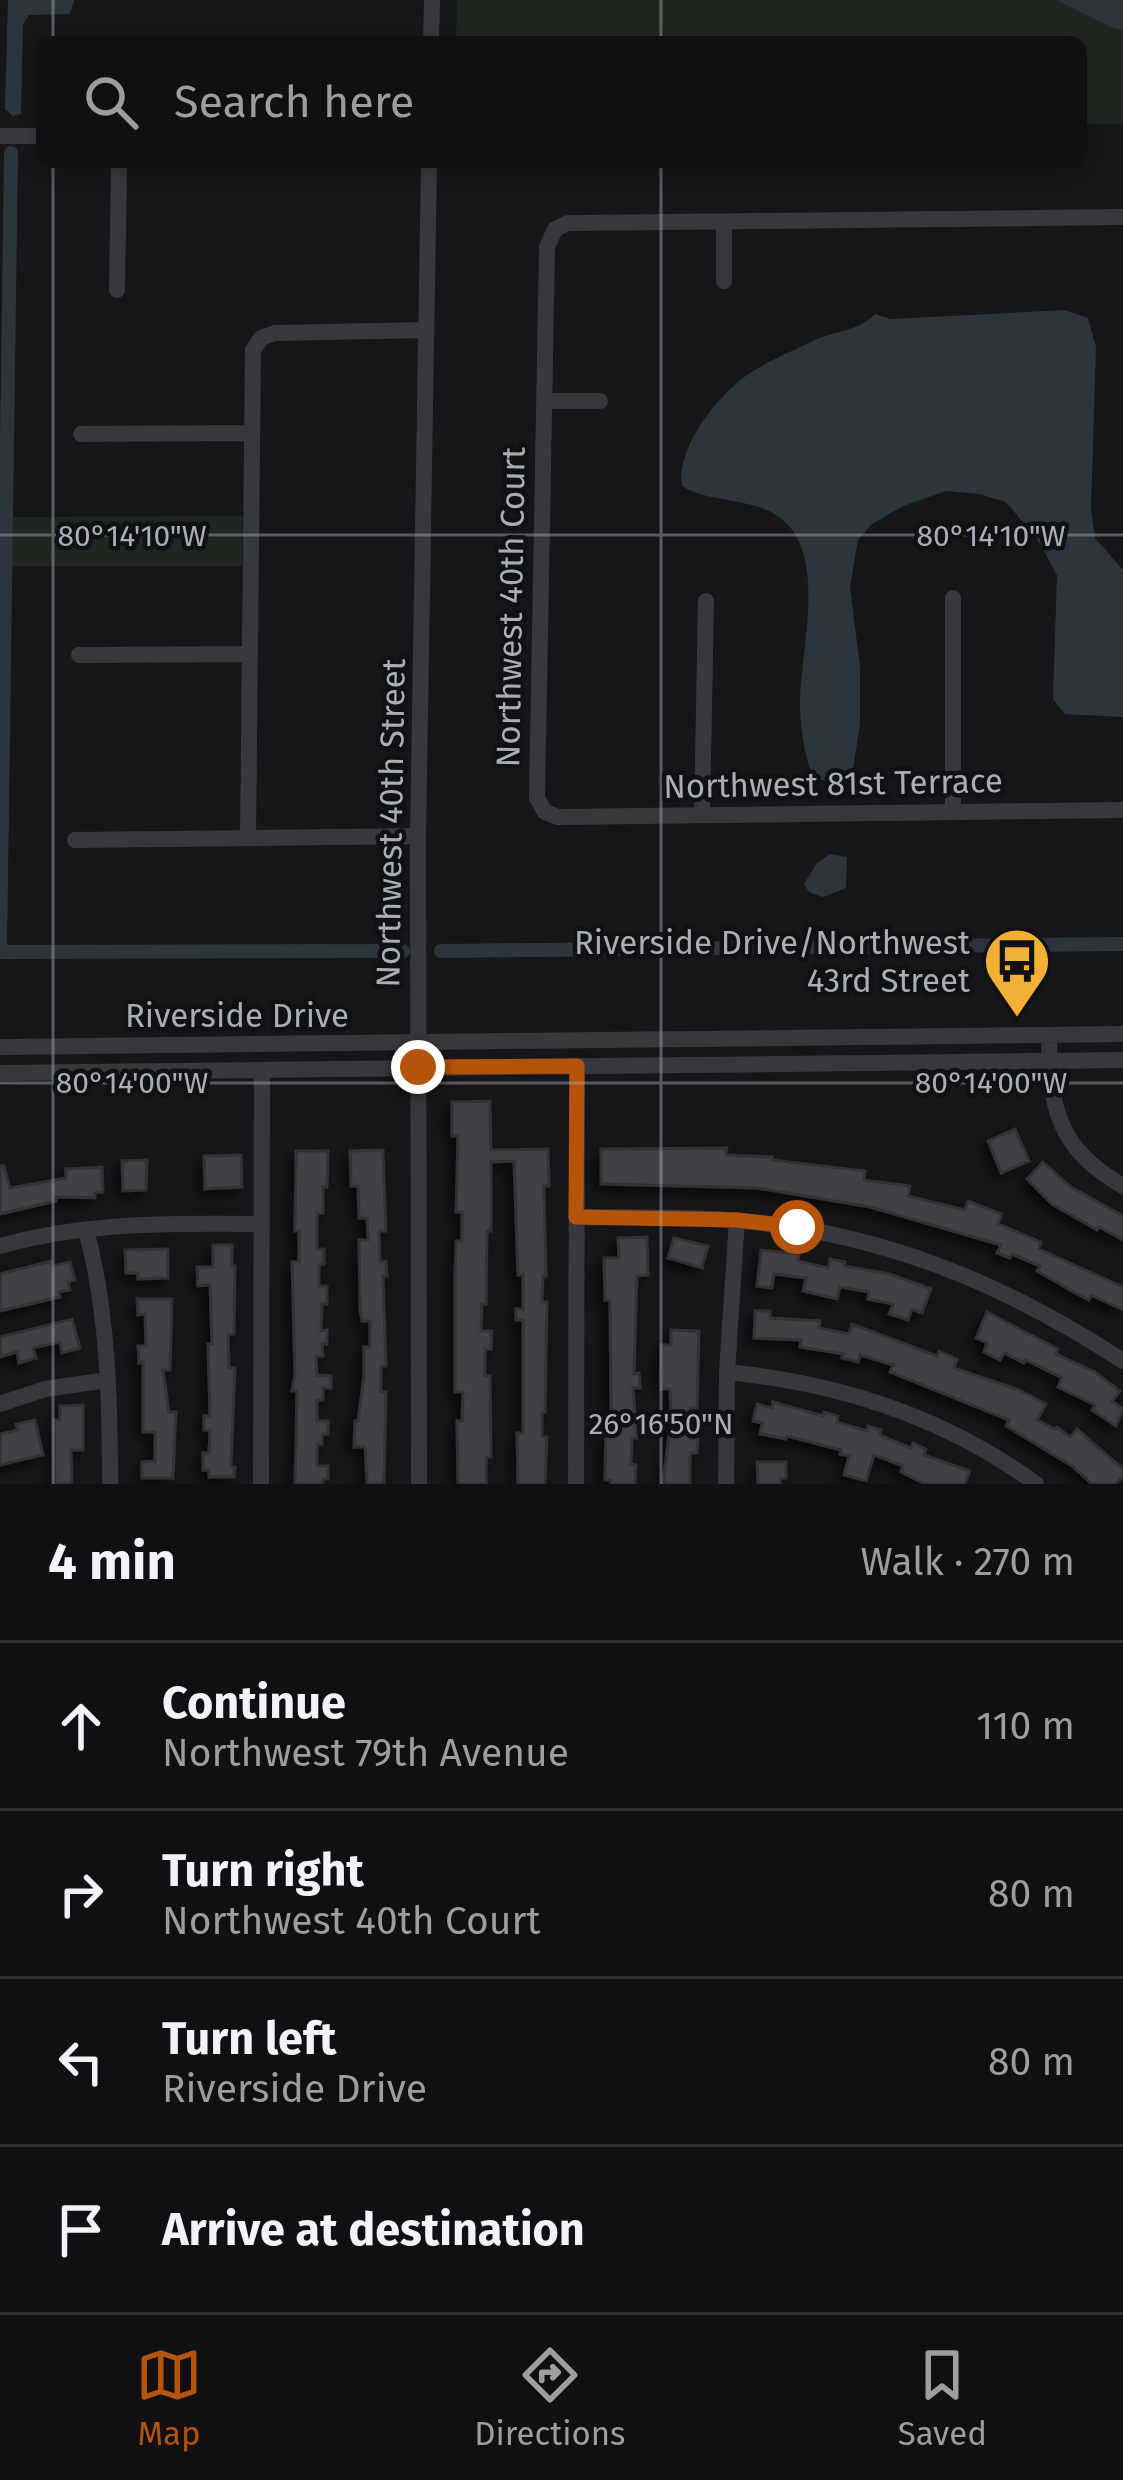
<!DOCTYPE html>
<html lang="en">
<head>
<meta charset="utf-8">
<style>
	:root { --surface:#101012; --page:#1e1e20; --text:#f1f3f6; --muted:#9c9d9f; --line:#303032; --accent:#b45309 }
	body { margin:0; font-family:"Fira Sans",sans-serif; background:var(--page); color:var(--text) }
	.stop { position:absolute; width:36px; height:36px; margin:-27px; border:9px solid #b45309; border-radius:50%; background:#fff }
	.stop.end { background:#b45309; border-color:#fff; box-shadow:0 3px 12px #0008 }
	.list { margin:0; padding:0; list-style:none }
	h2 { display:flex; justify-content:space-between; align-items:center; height:156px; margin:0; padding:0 48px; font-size:51px }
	h2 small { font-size:39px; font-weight:400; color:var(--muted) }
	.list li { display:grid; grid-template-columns:78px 1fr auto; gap:36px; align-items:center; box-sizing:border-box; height:168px; padding:0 48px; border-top:3px solid var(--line) }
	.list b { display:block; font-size:45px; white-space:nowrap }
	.list p { margin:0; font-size:39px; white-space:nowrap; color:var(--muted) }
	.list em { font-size:39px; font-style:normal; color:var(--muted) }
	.icon { flex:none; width:66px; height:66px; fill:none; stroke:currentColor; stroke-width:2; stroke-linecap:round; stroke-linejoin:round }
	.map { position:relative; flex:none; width:1123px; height:1484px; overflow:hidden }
	.search { position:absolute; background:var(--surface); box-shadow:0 6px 18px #0003; left:36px; right:36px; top:36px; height:132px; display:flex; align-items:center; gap:30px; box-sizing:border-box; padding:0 42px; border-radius:18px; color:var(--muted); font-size:45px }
	.sheet { height:828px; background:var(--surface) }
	nav { display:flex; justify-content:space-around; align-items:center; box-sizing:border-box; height:168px; border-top:3px solid var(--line); background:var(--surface); font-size:33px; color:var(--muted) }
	nav a { display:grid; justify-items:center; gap:6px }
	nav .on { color:var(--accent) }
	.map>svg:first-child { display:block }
</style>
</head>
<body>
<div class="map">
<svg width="1123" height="1484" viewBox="0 0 1123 1484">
	<defs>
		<filter id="shadow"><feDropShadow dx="-5.5" dy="5.5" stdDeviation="6" flood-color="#0009"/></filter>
	</defs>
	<rect width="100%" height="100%" fill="#161618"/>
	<!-- green -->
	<path fill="#1e261f" d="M 457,0 L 1123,0 L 1123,124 L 1081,124 L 1081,42 L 456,42 Z
		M 243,516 L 242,566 L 11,566 L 12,517 Z"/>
	<!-- water -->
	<path fill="#2c353c" d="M 8,0 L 74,0 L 70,14 L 29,15 L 23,24 L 21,114 L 13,116 L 5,109 Z
		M 1056,0 L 1123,0 L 1123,30 L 1113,28 Z
		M 1065,310 L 1088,318 L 1096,347 L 1091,509 L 1095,538 L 1123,570 L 1123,717 L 1065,714 L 1053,699 L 1057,575 L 1038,540 L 1006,502 L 979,494 L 946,491 L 903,506 L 872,524 L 858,540 L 850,587 L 860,667 L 860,724 L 853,769 L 844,783 L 814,779 C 804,756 801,732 800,706 C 799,654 830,553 779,517 C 751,497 708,503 682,486 C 676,450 712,404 739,381 C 760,364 791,352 815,340 C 836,330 858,332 875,314 L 891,319 Z
		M 830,854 L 847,857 L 846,888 L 823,897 L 809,892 L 804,884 L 817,863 Z"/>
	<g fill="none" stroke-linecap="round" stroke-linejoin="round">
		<!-- canal -->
		<path stroke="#2c353c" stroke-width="14" d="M 441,951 L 1123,944
			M 0,952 L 11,153
			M 0,952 L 403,951"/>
	</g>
	<!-- building -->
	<path fill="#404145" stroke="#303034" stroke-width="3" filter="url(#shadow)" d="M 490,1101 L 491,1150 L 548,1149 L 549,1186 L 544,1186 L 546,1276 L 543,1276 L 542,1302 L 547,1302 L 545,1412 L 542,1412 L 542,1437 L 547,1437 L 545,1484 L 518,1484 L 517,1433 L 523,1433 L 523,1320 L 516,1320 L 516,1309 L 523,1309 L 523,1275 L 518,1275 L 514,1161 L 491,1162 L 491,1231 L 487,1231 L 486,1304 L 482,1304 L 481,1331 L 492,1331 L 491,1349 L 485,1349 L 485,1376 L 490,1376 L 491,1457 L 486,1457 L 486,1484 L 458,1484 L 457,1421 L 462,1421 L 463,1392 L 455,1392 L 455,1275 L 456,1241 L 462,1241 L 462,1212 L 456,1212 L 458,1136 L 452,1136 L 452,1102 Z
		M 1015,1129 L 1029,1161 L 1001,1173 L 988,1141 Z
		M 727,1148 L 726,1155 L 772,1157 L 772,1160 L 865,1171 L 864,1180 L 910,1186 L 908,1196 L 965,1210 L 968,1201 L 1002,1214 L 998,1224 L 1041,1242 L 1039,1249 L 1123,1287 L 1123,1310 L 1091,1295 L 1089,1300 L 1077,1294 L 1037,1271 L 1040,1266 L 1012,1254 L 1010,1258 L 997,1253 L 1001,1245 L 870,1207 L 757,1188 L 601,1184 L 601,1149 Z
		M 383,1150 L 386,1231 L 379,1231 L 380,1262 L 386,1261 L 387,1276 L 383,1276 L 386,1366 L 381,1366 L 381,1392 L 386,1392 L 384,1484 L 367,1484 L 365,1447 L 354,1447 L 355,1421 L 358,1421 L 364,1376 L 364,1347 L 370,1347 L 370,1321 L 362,1321 L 360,1310 L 359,1240 L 368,1240 L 367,1218 L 359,1218 L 358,1186 L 351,1186 L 350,1151 Z
		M 296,1151 L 328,1151 L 327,1187 L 323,1187 L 323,1213 L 317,1213 L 317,1249 L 324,1249 L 324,1264 L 319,1265 L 319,1286 L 327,1286 L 327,1304 L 322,1304 L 321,1331 L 327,1330 L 327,1344 L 322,1344 L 323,1356 L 316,1356 L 317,1375 L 331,1376 L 331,1388 L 323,1388 L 323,1400 L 317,1400 L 317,1421 L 328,1421 L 328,1434 L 322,1434 L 322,1444 L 317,1444 L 317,1466 L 328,1466 L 328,1479 L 323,1479 L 323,1484 L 295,1484 L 297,1391 L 292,1391 L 295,1375 L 292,1262 L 299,1262 L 299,1231 L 295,1231 Z
		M 241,1155 L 242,1187 L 205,1189 L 204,1156 Z
		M 147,1160 L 146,1190 L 123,1191 L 122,1161 Z
		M 1043,1162 L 1071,1187 L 1123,1216 L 1123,1240 L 1099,1227 L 1097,1230 L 1052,1204 L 1027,1179 Z
		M 0,1166 L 4,1166 L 10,1188 L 66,1178 L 66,1169 L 102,1167 L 103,1192 L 95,1193 L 95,1198 L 56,1197 L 56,1201 L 0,1214 Z
		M 647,1237 L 648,1275 L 637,1276 L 634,1374 L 639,1373 L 640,1388 L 633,1388 L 637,1438 L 632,1438 L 631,1464 L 636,1465 L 635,1484 L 611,1484 L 611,1480 L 605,1480 L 606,1418 L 611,1418 L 610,1300 L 605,1300 L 604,1258 L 619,1258 L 618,1238 Z
		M 674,1238 L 708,1246 L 702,1268 L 668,1258 Z
		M 213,1245 L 232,1245 L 232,1266 L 235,1266 L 234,1334 L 228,1334 L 229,1368 L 235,1368 L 231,1467 L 235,1467 L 234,1477 L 209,1477 L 209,1470 L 203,1470 L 203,1453 L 209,1453 L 210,1430 L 204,1430 L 204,1416 L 210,1416 L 208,1344 L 212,1344 L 210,1285 L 198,1286 L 197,1267 L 213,1267 Z
		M 168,1249 L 168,1278 L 138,1279 L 138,1273 L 126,1273 L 125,1250 Z
		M 761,1250 L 799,1254 L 798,1261 L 828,1268 L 830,1259 L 845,1262 L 844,1266 L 890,1274 L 931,1289 L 922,1313 L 912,1309 L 908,1320 L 889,1314 L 893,1304 L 868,1299 L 869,1292 L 840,1287 L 837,1299 L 803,1291 L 806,1278 L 774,1274 L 772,1288 L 757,1286 Z
		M 51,1261 L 52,1266 L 70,1262 L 75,1280 L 68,1282 L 70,1290 L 59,1292 L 60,1297 L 0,1311 L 0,1274 Z
		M 137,1299 L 172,1299 L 170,1370 L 163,1370 L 169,1412 L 176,1412 L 173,1478 L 142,1478 L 142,1462 L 155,1461 L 155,1432 L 143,1432 L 143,1362 L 139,1363 L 138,1346 L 146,1346 L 145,1314 L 138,1315 Z
		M 755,1311 L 770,1311 L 770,1318 L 820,1321 L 819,1328 L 849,1334 L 852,1324 L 937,1356 L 939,1351 L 957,1359 L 954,1368 L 1019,1390 L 1046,1404 L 1037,1420 L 1055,1429 L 1057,1427 L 1070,1437 L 1077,1429 L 1123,1469 L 1123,1476 L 1116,1484 L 1092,1484 L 1072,1466 L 1006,1426 L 1009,1420 L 890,1372 L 893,1365 L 860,1355 L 858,1362 L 842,1358 L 843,1354 L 800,1347 L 801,1340 L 754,1338 Z
		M 987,1312 L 1058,1349 L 1056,1354 L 1095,1372 L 1120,1391 L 1112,1401 L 1123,1409 L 1116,1426 L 1092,1410 L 1095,1405 L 1058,1387 L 1062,1378 L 1026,1360 L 1024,1363 L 1004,1353 L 1000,1360 L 984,1352 L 987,1343 L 976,1338 Z
		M 72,1319 L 80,1348 L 62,1353 L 60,1342 L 33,1348 L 36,1358 L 19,1363 L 17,1352 L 0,1357 L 0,1337 Z
		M 671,1330 L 699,1331 L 697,1408 L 690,1408 L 690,1438 L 698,1438 L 697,1453 L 690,1453 L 690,1484 L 663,1484 L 671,1418 L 670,1389 L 661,1389 L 661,1345 L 671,1345 Z
		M 773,1402 L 823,1416 L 824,1412 L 838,1416 L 837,1422 L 867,1431 L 868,1426 L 881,1430 L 879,1435 L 911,1448 L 913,1443 L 926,1449 L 924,1455 L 970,1471 L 965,1484 L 925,1484 L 901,1472 L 903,1466 L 874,1455 L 866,1481 L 844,1475 L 849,1456 L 840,1454 L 841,1450 L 787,1436 L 786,1439 L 760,1434 L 762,1423 L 753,1421 L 757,1404 L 772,1408 Z
		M 83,1405 L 83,1450 L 71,1450 L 72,1484 L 55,1484 L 54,1420 L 60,1420 L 60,1406 Z
		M 35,1420 L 43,1455 L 0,1465 L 0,1434 L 18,1430 L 16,1424 Z
		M 757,1462 L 786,1462 L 786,1478 L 780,1478 L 780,1484 L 758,1484 Z"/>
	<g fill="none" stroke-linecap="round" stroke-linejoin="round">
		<!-- minor -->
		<path stroke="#37383d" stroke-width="16" d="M 431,42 L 432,0
			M 0,136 L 42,136
			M 1123,217 L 568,223 L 555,229 L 547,247 L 537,798 L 545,812 L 558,817 L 1123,810
			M 724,223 L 724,281
			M 117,290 L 119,162
			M 544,401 L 600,401
			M 81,434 L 251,433
			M 953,598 L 953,812
			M 79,655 L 248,654
			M 702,813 L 706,601
			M 248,838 L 253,350 L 261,338 L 275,333 L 426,330
			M 75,840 L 418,836
			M 1049,1036 C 1050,1108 1057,1148 1123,1186
			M 0,1047 L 1123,1034
			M 0,1073 L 1123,1060
			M 576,1217 C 631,1218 687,1216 741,1221 C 883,1233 1005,1284 1123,1361
			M 86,1230 C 108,1311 110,1400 110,1484
			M 0,1246 C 85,1222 174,1223 262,1224
			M 727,1372 C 838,1383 945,1417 1036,1484
			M 0,1404 L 45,1389 L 107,1380
			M 261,1484 L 262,1070
			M 419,1484 L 418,836 L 429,162
			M 576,1484 L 577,1066
			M 726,1484 L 727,1372 L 737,1220"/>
	</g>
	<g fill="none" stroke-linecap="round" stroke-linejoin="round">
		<!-- route -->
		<path stroke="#b45309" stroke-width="15" d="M 418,1067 L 577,1066 L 576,1217 L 737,1220 L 797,1227"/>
	</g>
	<!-- ticks -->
	<path fill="none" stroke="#a8adb8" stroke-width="3" stroke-opacity="0.45" d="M 53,0 L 53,42M 661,0 L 661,42M 53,162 L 53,1484M 661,162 L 661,1484M 0,535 L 1123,535M 0,1083 L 1123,1083"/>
	<!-- icons -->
	<defs>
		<g id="bus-pin" transform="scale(3.45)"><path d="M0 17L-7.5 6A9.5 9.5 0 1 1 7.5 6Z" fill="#f2b134" stroke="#111113"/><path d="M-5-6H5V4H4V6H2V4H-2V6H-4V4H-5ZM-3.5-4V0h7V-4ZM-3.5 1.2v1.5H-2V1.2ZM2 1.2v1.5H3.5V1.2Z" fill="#111"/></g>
	</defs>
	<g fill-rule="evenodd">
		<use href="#bus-pin" x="1017" y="961"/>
	</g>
	<g text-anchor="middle" stroke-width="9" stroke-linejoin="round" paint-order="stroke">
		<!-- street labels -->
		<g font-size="33" fill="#a8adb8" stroke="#111113">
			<text transform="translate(510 607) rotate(-89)" y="12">Northwest 40th Court</text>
			<text transform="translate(833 783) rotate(-1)" y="12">Northwest 81st Terrace</text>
			<text transform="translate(390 823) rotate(-89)" y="12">Northwest 40th Street</text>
			<text x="237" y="1027">Riverside Drive</text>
		</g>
		<!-- poi labels -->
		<g font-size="33" fill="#a8adb8" stroke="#111113" text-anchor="end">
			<text x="970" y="954">Riverside Drive/Northwest<tspan x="970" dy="38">43rd Street</tspan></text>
		</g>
	</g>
	<g font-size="30" text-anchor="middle" fill="#a8adb8" stroke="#111113" stroke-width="9" stroke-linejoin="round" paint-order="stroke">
		<text x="991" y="546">80°14'10"W</text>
		<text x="132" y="546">80°14'10"W</text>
		<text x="991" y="1093">80°14'00"W</text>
		<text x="132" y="1093">80°14'00"W</text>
		<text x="661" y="1434">26°16'50"N</text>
	</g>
</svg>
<div class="stop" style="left:797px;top:1227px"></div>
<div class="stop end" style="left:418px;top:1067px"></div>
<div class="search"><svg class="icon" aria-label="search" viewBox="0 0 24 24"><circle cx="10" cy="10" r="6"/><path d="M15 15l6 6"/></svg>Search here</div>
</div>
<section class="sheet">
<h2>4 min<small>Walk · 270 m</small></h2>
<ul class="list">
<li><svg class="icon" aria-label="ahead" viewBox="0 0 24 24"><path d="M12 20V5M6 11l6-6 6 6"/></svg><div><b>Continue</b><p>Northwest 79th Avenue</p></div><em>110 m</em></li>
<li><svg class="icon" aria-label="right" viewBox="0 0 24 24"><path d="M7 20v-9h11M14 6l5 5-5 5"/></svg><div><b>Turn right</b><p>Northwest 40th Court</p></div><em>80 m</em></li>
<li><svg class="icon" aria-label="left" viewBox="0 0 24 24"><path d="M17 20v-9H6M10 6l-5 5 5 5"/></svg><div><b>Turn left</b><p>Riverside Drive</p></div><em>80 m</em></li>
<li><svg class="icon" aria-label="arrive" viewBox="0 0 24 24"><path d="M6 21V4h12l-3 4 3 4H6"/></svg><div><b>Arrive at destination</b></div></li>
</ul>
</section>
<nav>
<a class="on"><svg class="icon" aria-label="map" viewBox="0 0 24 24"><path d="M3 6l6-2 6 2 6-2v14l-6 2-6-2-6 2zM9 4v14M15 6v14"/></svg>Map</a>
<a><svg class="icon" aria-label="directions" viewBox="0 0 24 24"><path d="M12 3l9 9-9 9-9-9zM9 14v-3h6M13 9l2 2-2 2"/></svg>Directions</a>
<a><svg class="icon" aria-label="saved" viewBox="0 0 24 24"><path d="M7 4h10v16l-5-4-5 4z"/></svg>Saved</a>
</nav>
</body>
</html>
